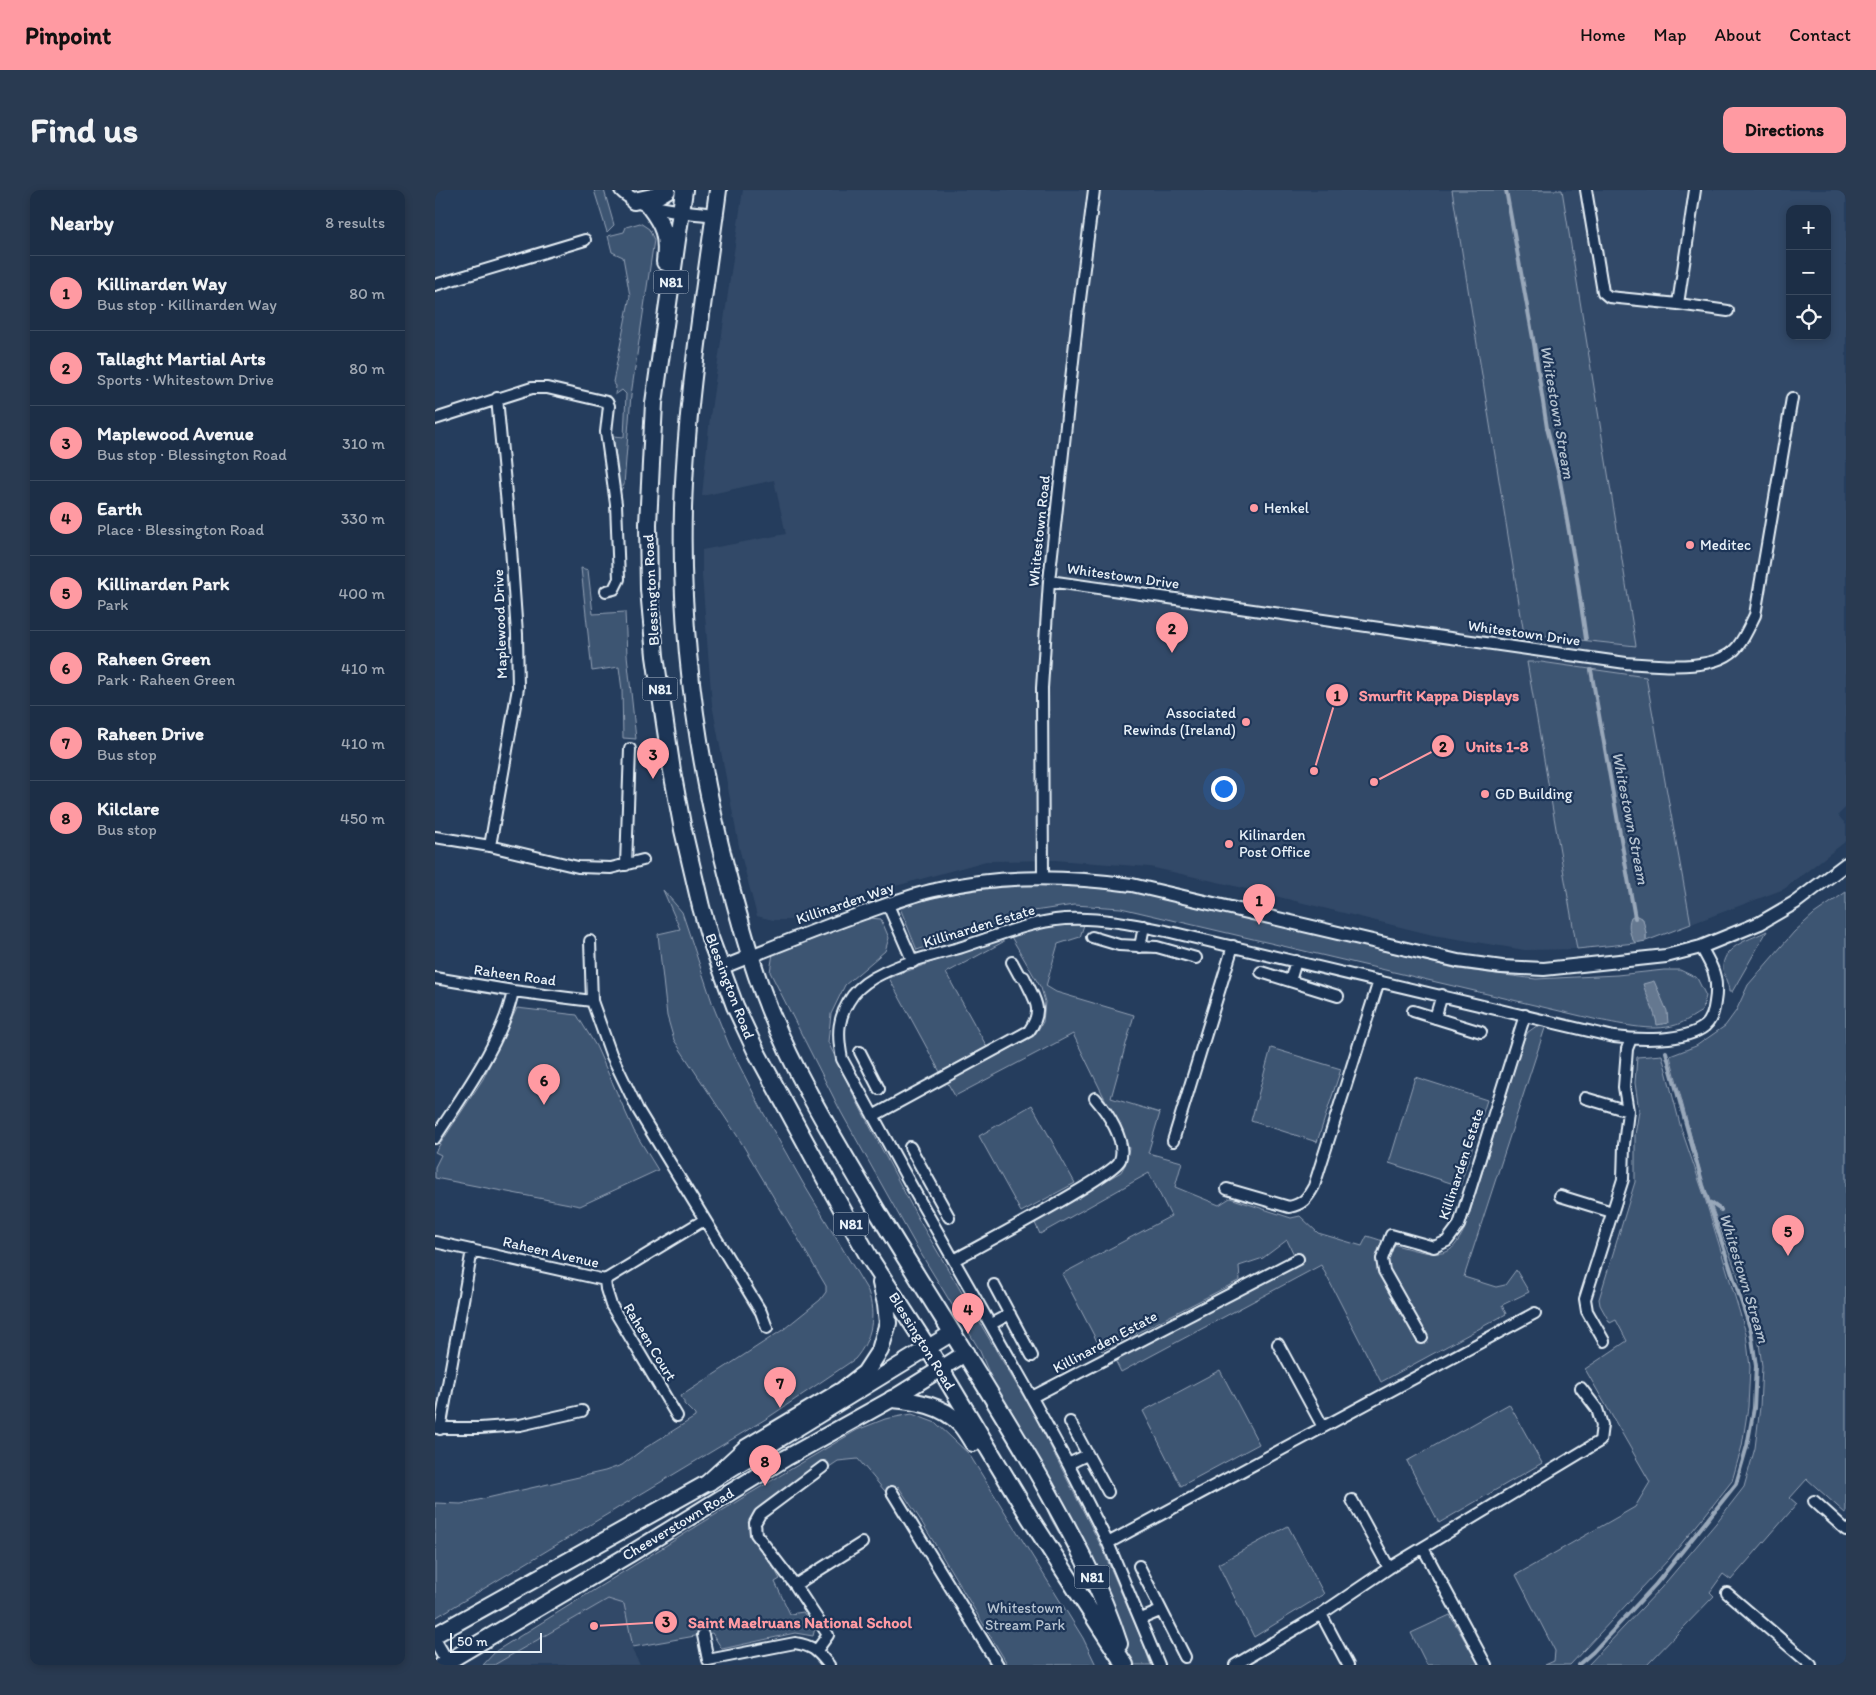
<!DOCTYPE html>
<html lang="en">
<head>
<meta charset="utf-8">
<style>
	:root { --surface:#1c2e46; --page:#293a51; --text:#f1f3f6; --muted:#a0a8b3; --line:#3a4a5f; --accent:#ff9aa2 }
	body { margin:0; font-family:Itim,sans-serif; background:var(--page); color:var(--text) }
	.controls { position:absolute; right:15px; top:15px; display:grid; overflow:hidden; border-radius:10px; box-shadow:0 2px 8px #0003 }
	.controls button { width:45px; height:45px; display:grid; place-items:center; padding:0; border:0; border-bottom:1px solid var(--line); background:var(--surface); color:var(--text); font:25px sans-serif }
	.scale { position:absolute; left:15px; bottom:12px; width:92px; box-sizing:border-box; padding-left:5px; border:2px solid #e8f1f8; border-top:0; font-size:14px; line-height:18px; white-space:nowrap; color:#e8f1f8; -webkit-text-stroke:4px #1d3557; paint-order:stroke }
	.you { position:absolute; left:788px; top:598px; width:18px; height:18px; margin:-12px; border:4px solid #fff; border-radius:50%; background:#1a73e8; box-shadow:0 0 0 8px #1a73e833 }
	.badge { display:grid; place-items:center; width:32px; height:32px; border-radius:50%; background:var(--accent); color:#111; font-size:16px; font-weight:700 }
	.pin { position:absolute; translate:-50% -41px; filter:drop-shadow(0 1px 2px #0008) }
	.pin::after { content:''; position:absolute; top:26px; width:18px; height:15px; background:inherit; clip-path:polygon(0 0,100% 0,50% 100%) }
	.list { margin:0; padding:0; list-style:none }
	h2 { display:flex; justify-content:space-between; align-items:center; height:65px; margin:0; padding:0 20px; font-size:21px }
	h2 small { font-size:16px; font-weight:400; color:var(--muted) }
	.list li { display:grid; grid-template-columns:32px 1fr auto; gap:15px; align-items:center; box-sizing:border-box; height:75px; padding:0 20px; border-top:1px solid var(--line) }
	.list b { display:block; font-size:19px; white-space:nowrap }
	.list p { margin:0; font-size:16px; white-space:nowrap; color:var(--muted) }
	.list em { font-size:16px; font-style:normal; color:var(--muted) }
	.icon { flex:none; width:28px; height:28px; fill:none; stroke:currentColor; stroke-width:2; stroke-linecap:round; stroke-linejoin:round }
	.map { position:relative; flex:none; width:1411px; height:1475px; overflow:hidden; border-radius:10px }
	header { display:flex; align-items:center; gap:30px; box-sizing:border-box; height:70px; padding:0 25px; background:var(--accent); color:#111 }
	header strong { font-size:24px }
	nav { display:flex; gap:28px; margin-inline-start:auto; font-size:18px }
	.intro { display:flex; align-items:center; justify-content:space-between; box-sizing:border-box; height:120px; padding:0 30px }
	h1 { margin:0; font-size:35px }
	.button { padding:12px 22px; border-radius:10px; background:var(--accent); color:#111; font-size:18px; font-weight:700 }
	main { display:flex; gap:30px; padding:0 30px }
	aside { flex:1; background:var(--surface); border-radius:10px; box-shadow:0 2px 8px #0003 }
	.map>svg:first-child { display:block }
</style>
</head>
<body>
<header>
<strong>Pinpoint</strong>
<nav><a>Home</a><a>Map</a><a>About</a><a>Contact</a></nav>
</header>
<div class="intro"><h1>Find us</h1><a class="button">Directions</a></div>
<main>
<aside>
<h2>Nearby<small>8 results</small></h2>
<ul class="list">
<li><span class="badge">1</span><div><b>Killinarden Way</b><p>Bus stop · Killinarden Way</p></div><em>80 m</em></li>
<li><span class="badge">2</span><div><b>Tallaght Martial Arts</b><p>Sports · Whitestown Drive</p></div><em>80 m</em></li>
<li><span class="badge">3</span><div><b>Maplewood Avenue</b><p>Bus stop · Blessington Road</p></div><em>310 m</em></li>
<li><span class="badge">4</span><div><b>Earth</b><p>Place · Blessington Road</p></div><em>330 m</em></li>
<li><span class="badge">5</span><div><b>Killinarden Park</b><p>Park</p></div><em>400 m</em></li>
<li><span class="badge">6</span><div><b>Raheen Green</b><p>Park · Raheen Green</p></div><em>410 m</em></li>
<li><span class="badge">7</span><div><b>Raheen Drive</b><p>Bus stop</p></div><em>410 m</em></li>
<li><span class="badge">8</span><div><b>Kilclare</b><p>Bus stop</p></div><em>450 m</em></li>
</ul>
</aside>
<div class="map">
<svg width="1411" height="1475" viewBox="0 0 1411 1475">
	<rect width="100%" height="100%" fill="#253d5d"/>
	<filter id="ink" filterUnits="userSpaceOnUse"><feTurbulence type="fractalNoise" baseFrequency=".02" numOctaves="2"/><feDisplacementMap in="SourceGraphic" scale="10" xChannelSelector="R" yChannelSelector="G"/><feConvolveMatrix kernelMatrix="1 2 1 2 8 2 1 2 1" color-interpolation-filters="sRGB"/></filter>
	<g filter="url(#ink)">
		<!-- built -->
		<path fill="#334a68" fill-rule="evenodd" d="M 308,0 L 1017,0 L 1089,444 L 1201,456 L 1127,0 L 1411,0 L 1411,617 L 1403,625 L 1411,635 L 1411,651 L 1349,699 L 1256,734 L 1211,487 L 1093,472 L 1142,759 L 1090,760 L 998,745 L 787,693 L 715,677 L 620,670 L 551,671 L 439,702 L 356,730 L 338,730 L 322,726 L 305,661 L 277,514 L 267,385 L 267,360 L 351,344 L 339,290 L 267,306 L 275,227 ZM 1355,19 L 1392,19 L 1392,146 L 1355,146 Z
			M 173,1409 L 189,1414 L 198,1457 L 197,1460 L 205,1475 L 58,1475 Z"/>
		<!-- green -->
		<path fill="#3e5472" stroke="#93a2b5" d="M 159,0 L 169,0 L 179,35 L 172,42 Z
			M 1017,0 L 1127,0 L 1201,456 L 1089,444 Z
			M 205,33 L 214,39 L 219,50 L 196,205 L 189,295 L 185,302 L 178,246 L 189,247 L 191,204 L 187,200 L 180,205 L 181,196 L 178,192 L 195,106 L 188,67 L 177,62 L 173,46 L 189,42 L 191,37 Z
			M 146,378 L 153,380 L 158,424 L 190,422 L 192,465 L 201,549 L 188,548 L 187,500 L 184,477 L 157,481 Z
			M 1092,472 L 1106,472 L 1211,487 L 1256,734 L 1211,751 L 1211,743 L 1199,750 L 1200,753 L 1142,759 Z
			M 614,693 L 678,695 L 1023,779 L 1101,789 L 1182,785 L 1229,780 L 1245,780 L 1262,788 L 1271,806 L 1267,821 C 1260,825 1253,830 1246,833 C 1222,844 1187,834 1163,830 L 686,718 L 639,715 L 599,721 L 482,760 L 465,718 L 503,706 L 548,699 Z
			M 228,700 L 247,722 L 279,818 L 294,855 L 329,924 L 368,993 L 433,1101 C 441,1126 437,1149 420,1169 L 334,1227 L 0,1428 L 0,1313 L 26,1314 L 170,1281 L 187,1275 L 210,1258 L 260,1227 L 260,1225 L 249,1214 L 249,1212 L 246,1206 L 349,1139 L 385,1110 L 391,1102 L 391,1096 L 303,947 L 239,850 L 232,826 L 223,744 L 245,739 Z
			M 1411,702 L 1411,1324 L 1372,1289 L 1355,1308 L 1362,1314 L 1296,1390 L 1288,1384 L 1275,1402 L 1279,1406 L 1212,1475 L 1153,1475 L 1226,1398 L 1281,1333 L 1309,1297 L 1320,1258 L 1325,1217 L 1327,1176 L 1322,1138 L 1269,995 L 1235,866 L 1261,856 L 1290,836 L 1301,821 L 1313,795 L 1359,742 L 1379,724 Z
			M 434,728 L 446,729 L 454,748 L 450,761 L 410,795 L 396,824 L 393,852 L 419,906 L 485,1032 L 600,1226 L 666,1356 L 708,1453 L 716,1475 L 699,1475 L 616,1329 L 544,1159 L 480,1054 L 406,922 L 335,782 L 338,763 Z
			M 650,732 L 645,747 L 623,754 L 611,796 L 621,802 L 699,825 L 676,908 L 725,923 L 713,963 L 747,972 L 740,997 L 784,1015 L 795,1008 L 856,1028 L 865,1026 L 883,1043 L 927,1056 L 932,1046 C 950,1051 994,1068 1011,1062 C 1020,1059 1026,1046 1030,1038 L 1088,851 L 1093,842 L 1106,833 L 1111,835 L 1029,1087 L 1061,1097 L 1070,1095 L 1081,1080 L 1094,1102 L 1067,1115 L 1071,1124 L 946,1192 L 886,1075 L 686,1182 L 680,1170 L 862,1071 L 852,1050 L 828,1068 L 804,1076 L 805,1090 L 667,1161 L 627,1084 L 736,1026 L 714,983 L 605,1044 L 599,1031 L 686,982 L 690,975 L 694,958 L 638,844 L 520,906 L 512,892 L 599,846 L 608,832 L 610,812 L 606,798 L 575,745 L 600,738 Z
			M 1332,741 L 1297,802 L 1294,802 C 1294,793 1287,784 1288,776 C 1289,755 1317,749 1332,741 Z
			M 567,746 L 568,752 L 511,783 L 552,857 L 505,882 L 454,788 Z
			M 82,818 L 142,825 L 161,856 L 199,941 L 223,980 L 145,1016 L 0,988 L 0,977 L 6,965 L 0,962 L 48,889 Z
			M 836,858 L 906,879 L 882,952 L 816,931 Z
			M 1227,865 L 1246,938 L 1269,1005 L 1311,1143 L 1315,1177 L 1313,1217 L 1307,1256 L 1297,1291 L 1267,1329 L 1234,1369 L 1135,1475 L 1110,1475 L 1119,1471 L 1120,1461 L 1081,1385 L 1200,1317 L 1215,1292 L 1150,1179 L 1192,1151 L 1181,1130 L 1175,1133 L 1165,1115 L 1164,1109 L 1200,992 L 1200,945 L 1204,921 L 1200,893 L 1202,867 Z
			M 980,887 L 1052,910 L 1025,996 L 954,973 Z
			M 597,915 L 640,993 L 586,1022 L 544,946 Z
			M 785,1180 L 824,1254 L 746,1296 L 708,1221 Z
			M 1074,1214 L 1107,1273 L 1004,1333 L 972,1271 Z
			M 477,1224 L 501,1233 L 534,1264 L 648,1448 L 661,1475 L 573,1475 L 483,1326 L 463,1296 L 454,1306 L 423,1269 L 403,1271 L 313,1332 L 345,1389 L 340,1392 L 355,1424 L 368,1422 L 380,1438 L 378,1446 L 360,1443 L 287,1459 L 277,1443 L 198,1457 L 189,1414 L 173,1409 L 59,1475 L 48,1475 L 61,1461 L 114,1428 L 309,1307 L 422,1240 L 450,1229 Z
			M 853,1336 L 889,1404 L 819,1447 L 783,1374 Z
			M 1015,1425 L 1044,1475 L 992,1475 L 976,1443 Z"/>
		<!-- water -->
		<path fill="#657890" stroke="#99a8ba" d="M 1200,725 L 1208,729 L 1211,743 L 1211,751 L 1200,753 C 1195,746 1192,736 1196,727 Z
			M 1219,791 L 1232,821 L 1233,833 L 1222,835 C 1220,821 1212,808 1208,794 Z"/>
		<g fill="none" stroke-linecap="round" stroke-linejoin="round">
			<!-- stream -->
			<path stroke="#99a8ba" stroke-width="4" d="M 1071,0 L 1099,154 L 1112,238 L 1124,285 L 1141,381 L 1151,449
				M 1156,480 L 1200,728
				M 1276,1013 L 1286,1020
				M 1143,1475 L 1158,1462 L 1221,1394 L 1301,1294 L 1312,1256 L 1319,1218 L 1321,1176 L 1316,1141 L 1268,995 L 1231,862"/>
			<!-- minor casing -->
			<g stroke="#e8f1f8" stroke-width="14">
				<path id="minor" d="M 1151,0 L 1168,102 L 1174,107 L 1243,114 L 1260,0
					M 0,95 L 150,50
					M 1243,114 L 1293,121
					M 0,229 L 97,198 L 112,198 L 172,212 L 174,216 L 171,242 L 181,314 L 184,389 L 179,399 L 171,401
					M 614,391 L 1191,473 C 1222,475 1282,483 1303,456 C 1310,447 1315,435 1320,425 L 1357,208
					M 0,647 L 55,656 L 143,677 L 176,678 L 208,670
					M 55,656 L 83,498 L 82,444 L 76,358 L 62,208
					M 191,675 L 195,559
					M 608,688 L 607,498 L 614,391 L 643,125 L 659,0
					M 453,715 L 478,772
					M 657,747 L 684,755 L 722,757 L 761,768
					M 155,751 L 157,811 L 176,864 L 203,920 L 326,1122 L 332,1138
					M 705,757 L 709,736
					M 826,782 L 903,806
					M 0,788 L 78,801 L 157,811
					M 855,791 L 861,771
					M 978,821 L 1046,842
					M 1000,828 L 1007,805
					M 425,862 L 444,899
					M 1150,908 L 1193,921
					M 438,926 L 594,841 C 610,818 599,810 589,787 L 584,785 L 577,772
					M 0,948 C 27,906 68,851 78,801
					M 738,951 L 798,756
					M 475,957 L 514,1027
					M 792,999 L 854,1017 C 868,1014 872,1009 879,996 L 944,791
					M 1125,1006 L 1177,1022
					M 0,1052 L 170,1090 L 269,1030
					M 519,1070 C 542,1057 680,985 685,970 C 692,951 672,922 660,908
					M 170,1090 L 171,1099 L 176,1115 L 242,1226
					M 559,1095 L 597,1166
					M 556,1134 L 575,1124
					M 987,1148 L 949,1081 L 947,1069 L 956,1045 L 999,1057 L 1012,1051 L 1024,1035 L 1090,825
					M 1169,1151 L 1152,1121 L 1150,1109 L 1188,989 L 1189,955 L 1193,921 L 1189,897 L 1192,859 L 1196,849
					M 843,1154 L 888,1237
					M 597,1207 L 863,1069
					M 635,1232 L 673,1302
					M 1,1238 L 45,1238 L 85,1235 L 147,1221
					M 5,1239 L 37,1060
					M 633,1274 L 652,1265
					M 457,1302 L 563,1475
					M 917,1310 L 954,1378
					M 1379,1311 L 1411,1340
					M 673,1353 L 1100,1123
					M 988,1358 L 1051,1475
					M 704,1376 L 750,1467
					M 360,1395 L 427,1353
					M 1292,1403 L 1376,1475
					M 886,1424 L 913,1475
					M 706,1429 L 725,1421
					M 268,1445 L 273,1470 L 360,1453 C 379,1456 382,1461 394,1475
					M 382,1460 L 393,1445 L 360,1395 L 321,1344 L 320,1333 L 325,1324 L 388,1277
					M 724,1475 L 673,1353 L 633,1274 L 591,1197 L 477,997 L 407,869 C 402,844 402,827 418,805 C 426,795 437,788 448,783 C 472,771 499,765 524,758 C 559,747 593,732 630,729 C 664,727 698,734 731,741 L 1179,847 C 1203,850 1250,852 1270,836 C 1277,830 1279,821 1280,812 C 1282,800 1282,789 1277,778 C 1274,771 1270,764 1266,757
					M 800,1475 L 886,1424 L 954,1378 L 1165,1251 L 1167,1235 L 1162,1219 L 1146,1198"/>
			</g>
			<!-- tertiary casing -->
			<g stroke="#e8f1f8" stroke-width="16">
				<path id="tertiary" d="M 186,0 C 207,22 251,21 280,25
					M 286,778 C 333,759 380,740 428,723 C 452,715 476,705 500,700 C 565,684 632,686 697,695 L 1023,771 L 1067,777 L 1109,779 L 1231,766 L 1266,757 L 1325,733 L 1361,712 L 1411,674
					M 0,1451 L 14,1475"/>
			</g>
			<!-- secondary casing -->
			<g stroke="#e8f1f8" stroke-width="19">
				<path id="secondary" d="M 0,1445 L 274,1292 L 517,1143
					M 7,1475 L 195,1364 L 351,1268 L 457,1209 L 531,1163"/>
			</g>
			<!-- primary casing -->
			<g stroke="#e8f1f8" stroke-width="20">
				<path id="primary" d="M 249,0 L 219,213 L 213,334 L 214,399 L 220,466 L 237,581 L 248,640 L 266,717 L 275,748 L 300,816 L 321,861 L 392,992 L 434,1067 L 493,1158 L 595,1328 L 690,1475
					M 283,0 C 269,106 251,212 248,319 C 245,442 261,564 292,683 C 303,723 313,764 328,803 C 355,876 396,944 436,1011 C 492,1105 553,1196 607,1291 C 636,1343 666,1397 684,1454
					M 199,11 L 222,6 L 232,0
					M 214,16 C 229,36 233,46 230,72
					M 457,1209 C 480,1211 508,1215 525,1234 C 530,1239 534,1247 538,1253
					M 274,1292 L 311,1258 L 408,1200 L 430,1183 L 445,1160 L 453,1133 L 451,1114 L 446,1093"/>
			</g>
			<!-- minor -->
			<use href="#minor" stroke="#1d3557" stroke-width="10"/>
			<!-- tertiary -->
			<use href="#tertiary" stroke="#1d3557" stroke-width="12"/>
			<!-- secondary -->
			<use href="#secondary" stroke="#1d3557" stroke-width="15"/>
			<!-- primary -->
			<use href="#primary" stroke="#1d3557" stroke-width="16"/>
		</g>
	</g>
	<!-- markers -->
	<g fill="#ff9aa2" stroke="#1d3557" stroke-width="2">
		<circle cx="819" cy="318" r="5"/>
		<circle cx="1255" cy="355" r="5"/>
		<circle cx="811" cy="532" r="5"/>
		<circle cx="1050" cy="604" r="5"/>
		<circle cx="794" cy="654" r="5"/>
	</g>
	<g text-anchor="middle" stroke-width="4.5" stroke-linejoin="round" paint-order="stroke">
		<!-- shield labels -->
		<g fill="#1d3557" stroke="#abb9c8" stroke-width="1">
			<rect x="218.5" y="80.5" width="35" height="23" rx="4"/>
			<rect x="207.5" y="487.5" width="35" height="23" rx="4"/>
			<rect x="398.5" y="1022.5" width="35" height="23" rx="4"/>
			<rect x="639.5" y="1375.5" width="35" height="23" rx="4"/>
		</g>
		<g font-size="14" font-weight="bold" fill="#e8f1f8">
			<text x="236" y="97">N81</text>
			<text x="225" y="504">N81</text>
			<text x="416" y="1039">N81</text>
			<text x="657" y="1392">N81</text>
		</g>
		<!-- poi labels -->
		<g font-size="15" fill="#e8f1f8" stroke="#1d3557" text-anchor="start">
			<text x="829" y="323">Henkel</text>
			<text x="1265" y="360">Meditec</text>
			<text x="801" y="528" text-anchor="end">Associated<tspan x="801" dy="17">Rewinds (Ireland)</tspan></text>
			<text x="1060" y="609">GD Building</text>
			<text x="804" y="650">Kilinarden<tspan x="804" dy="17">Post Office</tspan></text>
		</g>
		<!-- street labels -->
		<g font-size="15" fill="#e8f1f8" stroke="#1d3557">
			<text transform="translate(604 341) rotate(-84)" y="5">Whitestown Road</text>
			<text transform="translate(688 386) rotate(8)" y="5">Whitestown Drive</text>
			<text transform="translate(216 400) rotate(-93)" y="5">Blessington Road</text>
			<text transform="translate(65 434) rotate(-92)" y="5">Maplewood Drive</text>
			<text transform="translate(1089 443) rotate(8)" y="5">Whitestown Drive</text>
			<text transform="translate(410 713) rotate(-19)" y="5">Killinarden Way</text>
			<text transform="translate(544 736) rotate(-17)" y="5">Killinarden Estate</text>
			<text transform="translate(80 785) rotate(8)" y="5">Raheen Road</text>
			<text transform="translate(295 796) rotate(69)" y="5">Blessington Road</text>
			<text transform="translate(1026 974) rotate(-72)" y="5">Killinarden Estate</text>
			<text transform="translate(116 1062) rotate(13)" y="5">Raheen Avenue</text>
			<text transform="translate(487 1151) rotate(58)" y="5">Blessington Road</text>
			<text transform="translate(215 1152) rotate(59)" y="5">Raheen Court</text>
			<text transform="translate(670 1152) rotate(-28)" y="5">Killinarden Estate</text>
			<text transform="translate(243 1334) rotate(-31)" y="5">Cheeverstown Road</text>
		</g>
		<!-- park labels -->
		<g font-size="15" fill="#b5c2d0" stroke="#1d3557">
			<text x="590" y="1423">Whitestown<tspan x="590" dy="17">Stream Park</tspan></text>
		</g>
		<!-- water labels -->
		<g font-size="16" font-style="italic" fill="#b4c1ce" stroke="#1d3557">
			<text transform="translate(1123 222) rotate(80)" y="6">Whitestown Stream</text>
			<text transform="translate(1196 628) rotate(79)" y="6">Whitestown Stream</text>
			<text transform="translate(1310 1088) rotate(73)" y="6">Whitestown Stream</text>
		</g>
	</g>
	<!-- callouts -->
	<path fill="none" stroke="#ff9aa2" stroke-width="2" d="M879 581L902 505M939 592L1008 556M159 1436L231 1432"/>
	<g fill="#ff9aa2" stroke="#1d3557" stroke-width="2">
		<circle cx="879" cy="581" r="5"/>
		<circle cx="939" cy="592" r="5"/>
		<circle cx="159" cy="1436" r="5"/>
		<circle cx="902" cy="505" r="12"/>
		<circle cx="1008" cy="556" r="12"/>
		<circle cx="231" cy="1432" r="12"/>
	</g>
	<g font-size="15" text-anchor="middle" font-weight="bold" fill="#111">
		<text x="902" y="511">1</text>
		<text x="1008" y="562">2</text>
		<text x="231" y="1437">3</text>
	</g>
	<g font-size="16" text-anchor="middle" font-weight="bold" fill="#ff9aa2" stroke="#1d3557" stroke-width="4.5" stroke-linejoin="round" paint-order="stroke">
		<text x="1004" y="511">Smurfit Kappa Displays</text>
		<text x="1062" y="562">Units 1-8</text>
		<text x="365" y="1438">Saint Maelruans National School</text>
	</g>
</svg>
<div class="controls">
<button>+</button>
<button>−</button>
<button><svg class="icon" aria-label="locate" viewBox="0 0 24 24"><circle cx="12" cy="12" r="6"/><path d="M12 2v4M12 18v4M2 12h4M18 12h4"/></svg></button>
</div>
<div class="scale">50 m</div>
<div class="you"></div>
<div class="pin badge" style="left:824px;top:735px">1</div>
<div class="pin badge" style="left:737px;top:463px">2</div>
<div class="pin badge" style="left:218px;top:589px">3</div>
<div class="pin badge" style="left:533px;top:1144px">4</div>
<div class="pin badge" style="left:1353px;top:1066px">5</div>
<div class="pin badge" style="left:109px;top:915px">6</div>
<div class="pin badge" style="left:345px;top:1218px">7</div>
<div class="pin badge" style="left:330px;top:1296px">8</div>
</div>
</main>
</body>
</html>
